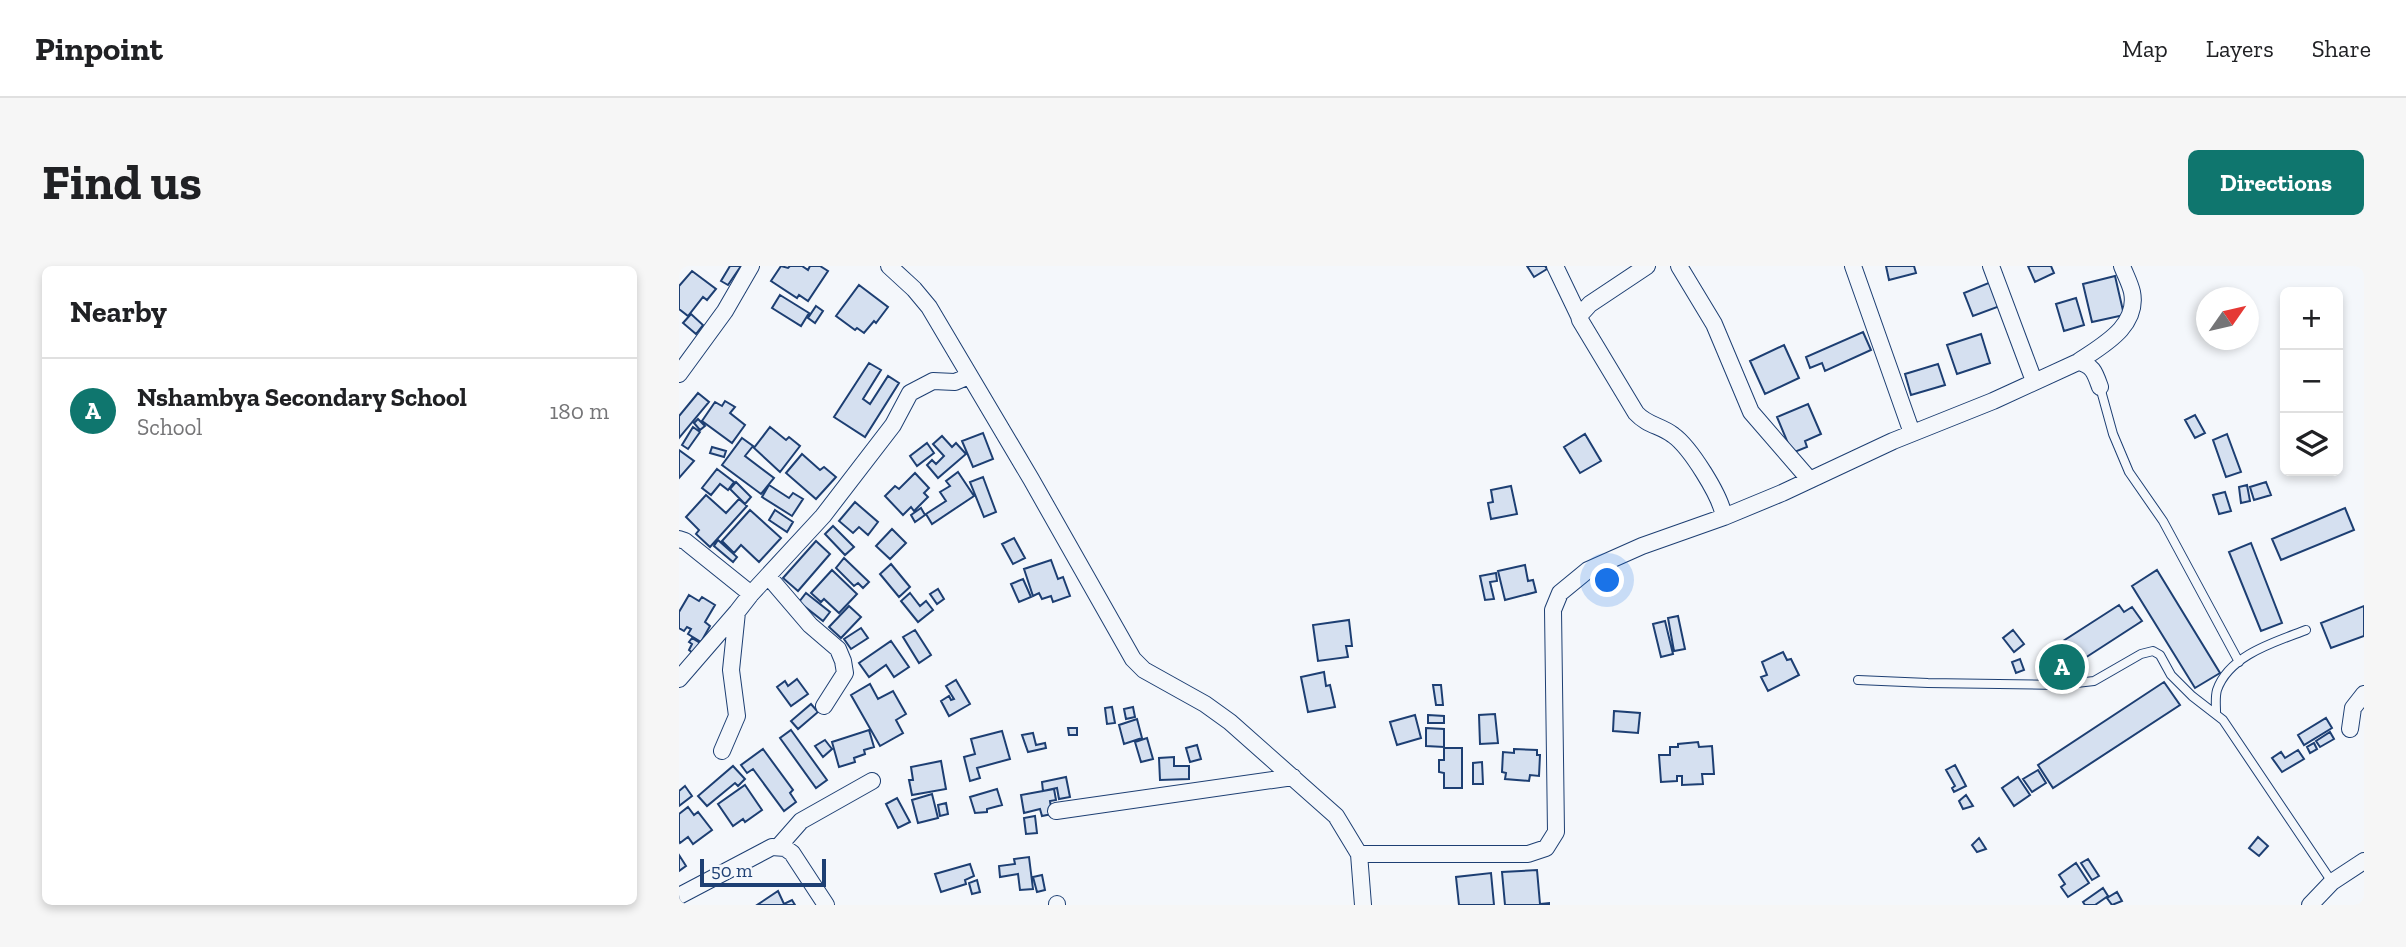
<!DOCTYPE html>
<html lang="en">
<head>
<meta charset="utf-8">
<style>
	:root { --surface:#fff; --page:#f6f6f6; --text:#202124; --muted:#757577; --line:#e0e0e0; --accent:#0f766e }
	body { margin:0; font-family:"Zilla Slab",serif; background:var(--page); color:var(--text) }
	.controls { position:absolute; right:21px; top:21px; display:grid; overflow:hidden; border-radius:10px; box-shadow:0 4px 10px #0003 }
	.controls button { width:63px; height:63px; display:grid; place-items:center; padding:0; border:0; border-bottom:2px solid var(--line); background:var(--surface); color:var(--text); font:35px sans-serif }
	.compass { position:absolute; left:1517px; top:21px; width:63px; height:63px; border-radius:50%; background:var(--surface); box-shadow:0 4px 10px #0003; rotate:56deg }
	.scale { position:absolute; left:21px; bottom:18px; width:126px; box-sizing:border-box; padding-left:7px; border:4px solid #1d3f73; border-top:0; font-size:19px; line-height:24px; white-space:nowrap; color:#1d3f73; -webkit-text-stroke:5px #f4f7fb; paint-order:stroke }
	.you { position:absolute; left:929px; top:315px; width:24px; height:24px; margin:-18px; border:5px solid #fff; border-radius:50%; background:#1a73e8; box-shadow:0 0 0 10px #1a73e833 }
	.badge { display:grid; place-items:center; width:46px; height:46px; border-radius:50%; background:var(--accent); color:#fff; font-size:23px; font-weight:700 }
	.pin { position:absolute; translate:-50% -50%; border:4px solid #fff; box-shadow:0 2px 7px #0006 }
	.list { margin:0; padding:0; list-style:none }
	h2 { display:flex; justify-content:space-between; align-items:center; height:91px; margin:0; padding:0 28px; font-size:30px }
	h2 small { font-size:23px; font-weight:400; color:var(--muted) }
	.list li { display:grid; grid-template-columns:46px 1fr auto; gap:21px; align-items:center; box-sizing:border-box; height:105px; padding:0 28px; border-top:2px solid var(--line) }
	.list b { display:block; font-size:26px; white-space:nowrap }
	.list p { margin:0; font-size:23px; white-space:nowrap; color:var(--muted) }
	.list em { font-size:23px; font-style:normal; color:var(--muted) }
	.icon { flex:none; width:38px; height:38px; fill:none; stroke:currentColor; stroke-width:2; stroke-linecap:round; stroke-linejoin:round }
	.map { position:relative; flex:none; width:1685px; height:639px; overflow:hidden; border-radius:10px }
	header { display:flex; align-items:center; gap:42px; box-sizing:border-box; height:98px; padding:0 35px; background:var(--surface); border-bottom:2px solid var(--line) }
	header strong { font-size:33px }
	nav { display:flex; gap:38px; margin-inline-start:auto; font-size:24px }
	.intro { display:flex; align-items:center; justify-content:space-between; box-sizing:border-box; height:168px; padding:0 42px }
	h1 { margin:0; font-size:49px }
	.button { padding:18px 32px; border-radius:10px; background:var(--accent); color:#fff; font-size:24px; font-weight:700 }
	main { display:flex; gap:42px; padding:0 42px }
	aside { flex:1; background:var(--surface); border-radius:10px; box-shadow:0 4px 10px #0003 }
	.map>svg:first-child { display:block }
</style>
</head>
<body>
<header>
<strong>Pinpoint</strong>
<nav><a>Map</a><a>Layers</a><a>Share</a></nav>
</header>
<div class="intro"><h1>Find us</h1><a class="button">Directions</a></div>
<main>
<aside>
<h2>Nearby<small></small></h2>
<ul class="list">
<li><span class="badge">A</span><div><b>Nshambya Secondary School</b><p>School</p></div><em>180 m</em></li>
</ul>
</aside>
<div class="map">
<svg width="1685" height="639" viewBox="0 0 1685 639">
	<rect width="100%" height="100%" fill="#f4f7fb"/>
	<!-- building -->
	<path fill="#d5e0f0" stroke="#1d3f73" stroke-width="2" d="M 51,0 L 62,0 L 49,19 L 42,15 Z
		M 102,0 L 109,2 L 111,0 L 123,0 L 129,4 L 131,0 L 141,0 L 149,5 L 129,35 L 120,29 L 118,32 L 92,15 Z
		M 848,0 L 866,0 L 868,3 L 855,11 Z
		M 1207,0 L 1235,0 L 1237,7 L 1210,14 Z
		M 1349,0 L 1372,0 L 1375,7 L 1356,16 Z
		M 13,5 L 37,23 L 28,34 L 24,31 L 9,50 L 0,43 L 0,20 Z
		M 1436,10 L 1445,49 L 1413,56 L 1404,18 Z
		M 1312,16 L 1321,40 L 1294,50 L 1285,27 Z
		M 180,19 L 209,41 L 197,57 L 195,55 L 185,67 L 178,62 L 176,64 L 157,50 Z
		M 101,29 L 130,47 L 122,60 L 93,42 Z
		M 1397,32 L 1405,59 L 1385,65 L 1377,38 Z
		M 137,40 L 144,45 L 136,57 L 129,52 Z
		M 12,48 L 24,59 L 17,68 L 4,57 Z
		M 1184,66 L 1192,84 L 1146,105 L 1143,97 L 1131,102 L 1127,91 Z
		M 1302,68 L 1311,97 L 1278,108 L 1268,79 Z
		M 1105,79 L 1120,112 L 1086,128 L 1071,95 Z
		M 190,97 L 202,104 L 184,133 L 191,138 L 209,110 L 220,117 L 186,171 L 155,151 Z
		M 1259,98 L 1266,119 L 1232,129 L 1226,108 Z
		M 19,127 L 30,136 L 0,172 L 0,150 Z
		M 46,135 L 56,141 L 51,147 L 66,159 L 53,177 L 23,155 L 36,136 L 43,140 Z
		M 1129,138 L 1142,168 L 1126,175 L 1128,181 L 1113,187 L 1098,151 Z
		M 1516,149 L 1526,167 L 1516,172 L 1506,154 Z
		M 19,153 L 26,160 L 21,164 L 15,157 Z
		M 14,161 L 21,166 L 9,183 L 3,179 Z
		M 91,161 L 107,174 L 110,171 L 121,180 L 101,206 L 75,182 Z
		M 304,167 L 314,193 L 294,201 L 283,175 Z
		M 906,168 L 922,195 L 901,207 L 885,181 Z
		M 1548,168 L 1562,206 L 1547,211 L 1534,174 Z
		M 263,170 L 273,181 L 277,177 L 287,188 L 259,212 L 248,199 L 253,194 L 257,198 L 265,190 L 254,178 Z
		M 63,172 L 74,180 L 66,190 L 95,212 L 82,228 L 43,199 Z
		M 248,177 L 255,187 L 238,200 L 231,190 Z
		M 33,181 L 47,185 L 45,191 L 31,187 Z
		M 0,184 L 15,195 L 0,212 Z
		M 123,188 L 141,204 L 145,201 L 157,211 L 137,233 L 107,207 Z
		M 38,203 L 55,216 L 49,224 L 41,218 L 32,229 L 23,222 Z
		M 279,206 L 295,230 L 253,258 L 247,248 L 267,235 L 261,226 L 271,220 L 267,215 Z
		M 236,207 L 250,222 L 245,227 L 249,231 L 235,245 L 232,241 L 224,249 L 206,230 L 216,220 L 220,223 Z
		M 304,211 L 317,246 L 305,251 L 291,216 Z
		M 57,216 L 72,231 L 66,238 L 51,223 Z
		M 1587,216 L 1592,229 L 1575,234 L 1571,221 Z
		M 90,219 L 110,232 L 114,227 L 124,233 L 113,250 L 83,231 Z
		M 1568,219 L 1571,235 L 1562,237 L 1560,221 Z
		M 832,220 L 838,248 L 812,253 L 809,237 L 814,236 L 812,224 Z
		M 1546,226 L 1552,245 L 1540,248 L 1534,229 Z
		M 27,229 L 47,247 L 60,233 L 68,240 L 31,281 L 17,268 L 20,264 L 7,251 Z
		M 176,236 L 199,256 L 189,269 L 180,261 L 174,267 L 160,255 Z
		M 242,242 L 246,249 L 236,256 L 232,249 Z
		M 1666,242 L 1675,264 L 1602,294 L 1593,273 Z
		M 71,244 L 102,272 L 80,296 L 62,279 L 55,287 L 43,275 Z
		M 96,244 L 114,256 L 108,266 L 90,254 Z
		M 154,260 L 175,281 L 166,289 L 146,268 Z
		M 213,263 L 227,277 L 211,293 L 197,280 Z
		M 335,272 L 346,292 L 334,298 L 323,278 Z
		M 39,274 L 58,291 L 54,296 L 35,280 Z
		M 137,275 L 151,288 L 119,325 L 104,312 Z
		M 1572,277 L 1603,357 L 1582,365 L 1550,286 Z
		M 165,292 L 190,316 L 184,322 L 179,317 L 175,320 L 157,302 Z
		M 372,294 L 379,313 L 384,311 L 391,330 L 374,336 L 372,330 L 363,333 L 360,327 L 354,330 L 345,303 Z
		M 212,298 L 231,321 L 220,331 L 201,308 Z
		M 846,299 L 849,315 L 854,314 L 857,326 L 826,334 L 819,305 Z
		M 153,304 L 178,328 L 160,347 L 145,333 L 142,336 L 132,327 Z
		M 1478,304 L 1541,407 L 1516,422 L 1453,320 Z
		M 817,307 L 818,315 L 811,316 L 815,333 L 806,334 L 801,310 Z
		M 344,313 L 352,331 L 340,336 L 332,318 Z
		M 259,323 L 265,333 L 258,338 L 251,328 Z
		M 127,327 L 151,346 L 144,355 L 120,336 Z
		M 231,327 L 241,340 L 247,335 L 254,344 L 239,356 L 222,335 Z
		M 10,329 L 20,335 L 23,331 L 36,339 L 26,356 L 31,360 L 22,376 L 9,368 L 12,363 L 8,361 L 5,365 L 0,362 L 0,346 Z
		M 1440,339 L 1445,346 L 1453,341 L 1463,355 L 1389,403 L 1378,387 L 1385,383 L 1381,377 Z
		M 170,340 L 182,351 L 162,372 L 150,361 Z
		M 1685,340 L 1685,370 L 1652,382 L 1642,357 Z
		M 999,350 L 1006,383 L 995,385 L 989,352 Z
		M 670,354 L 673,380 L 667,380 L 669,391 L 639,395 L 634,359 Z
		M 986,355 L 994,388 L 982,391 L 974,358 Z
		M 182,362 L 189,372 L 172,383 L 165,373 Z
		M 236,364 L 252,389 L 240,397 L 224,371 Z
		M 1334,364 L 1345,378 L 1335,386 L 1324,372 Z
		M 13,372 L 21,377 L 15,388 L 10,384 L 13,378 L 10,376 Z
		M 212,375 L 230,401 L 215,411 L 207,399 L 190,411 L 180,397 Z
		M 1104,386 L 1108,394 L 1112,393 L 1120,409 L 1089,425 L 1082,411 L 1088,409 L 1083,396 Z
		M 1341,393 L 1345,404 L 1337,407 L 1333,396 Z
		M 645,406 L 647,420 L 651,419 L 656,441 L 629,446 L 622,411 Z
		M 118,413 L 129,428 L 112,440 L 98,421 L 106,415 L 109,420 Z
		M 277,414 L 291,438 L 270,450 L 262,435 L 270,430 L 272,434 L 275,433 L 267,420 Z
		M 1485,416 L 1501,439 L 1374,522 L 1359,499 Z
		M 191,418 L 199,433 L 214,425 L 227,448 L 217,454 L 224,467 L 201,480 L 172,429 Z
		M 754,419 L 762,419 L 764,439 L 757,439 Z
		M 132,438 L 139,446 L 119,463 L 112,455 Z
		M 433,441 L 436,457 L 428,458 L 426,442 Z
		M 454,441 L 456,451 L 447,453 L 445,443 Z
		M 935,445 L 961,447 L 959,467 L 934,465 Z
		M 816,448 L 819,477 L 801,478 L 800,449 Z
		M 736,449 L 742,472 L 718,479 L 711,456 Z
		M 749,449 L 765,450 L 765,457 L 749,457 Z
		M 1647,452 L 1653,462 L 1625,479 L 1619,469 Z
		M 458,453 L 463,472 L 445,478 L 440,459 Z
		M 389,462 L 398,462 L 398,469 L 390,469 Z
		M 747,462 L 765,463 L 765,481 L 747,480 Z
		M 112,464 L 148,514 L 137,522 L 101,472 Z
		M 190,464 L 195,481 L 185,484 L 186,488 L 175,492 L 176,496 L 160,501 L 153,476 Z
		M 323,465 L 331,493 L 298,502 L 301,512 L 291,515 L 285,491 L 296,488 L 292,473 Z
		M 1651,466 L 1655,473 L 1641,481 L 1637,475 Z
		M 354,467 L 357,479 L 366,477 L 367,482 L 349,486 L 343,469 Z
		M 468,472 L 474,493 L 462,496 L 456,476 Z
		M 146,474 L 153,483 L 144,491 L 136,480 Z
		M 1019,476 L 1020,481 L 1033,480 L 1035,508 L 1023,508 L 1024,518 L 1003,519 L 1003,510 L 998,510 L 998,515 L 982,516 L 980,489 L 991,489 L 991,481 L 999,481 L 999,478 Z
		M 1635,477 L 1638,483 L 1631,487 L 1628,481 Z
		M 518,479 L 522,493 L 511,496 L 507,482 Z
		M 765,482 L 783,482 L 783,522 L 765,522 L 765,507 L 760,506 L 760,494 L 765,494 Z
		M 84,483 L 114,524 L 111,527 L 117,536 L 105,545 L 74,503 L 68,507 L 62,499 Z
		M 835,483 L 858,484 L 858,489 L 861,489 L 860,510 L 851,509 L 850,515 L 826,513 L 827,507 L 823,506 L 824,486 L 835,487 Z
		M 1619,484 L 1625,493 L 1603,506 L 1593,492 L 1602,486 L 1606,492 Z
		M 495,491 L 495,500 L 510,500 L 510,513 L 481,514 L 480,492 Z
		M 262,495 L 267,523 L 233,529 L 230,514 L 234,514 L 232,501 Z
		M 803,496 L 804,518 L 794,518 L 794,497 Z
		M 1276,499 L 1287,520 L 1275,526 L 1273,522 L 1276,520 L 1267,504 Z
		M 54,500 L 66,513 L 59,520 L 56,517 L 28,540 L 19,530 Z
		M 1359,504 L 1367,517 L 1353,526 L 1344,513 Z
		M 387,511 L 391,531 L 380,533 L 378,522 L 364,525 L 363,516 Z
		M 1339,511 L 1351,529 L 1335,540 L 1323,522 Z
		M 66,519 L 83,544 L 66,556 L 64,553 L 54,560 L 39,538 Z
		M 6,520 L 13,530 L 0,540 L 0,525 Z
		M 318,523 L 323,539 L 308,543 L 308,546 L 296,547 L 291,531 Z
		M 375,523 L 377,534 L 371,535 L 373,548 L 363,550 L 361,543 L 345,547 L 342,529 Z
		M 253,528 L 259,552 L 239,557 L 233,534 Z
		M 1287,529 L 1294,540 L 1284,543 L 1280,535 Z
		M 218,532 L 231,556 L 219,562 L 207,538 Z
		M 267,537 L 269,548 L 261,550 L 259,539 Z
		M 9,541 L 15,549 L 19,546 L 33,564 L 14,578 L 9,571 L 1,577 L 0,575 L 0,548 Z
		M 356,550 L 358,567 L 347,568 L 345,552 Z
		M 1579,571 L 1589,580 L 1580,590 L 1570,582 Z
		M 1300,572 L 1307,583 L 1298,586 L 1293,579 Z
		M 0,589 L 7,600 L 0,605 Z
		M 350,591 L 354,623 L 341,624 L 339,608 L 321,611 L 320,600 L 336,598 L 335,593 Z
		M 1409,593 L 1420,610 L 1413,614 L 1402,597 Z
		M 1397,597 L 1410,617 L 1389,631 L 1382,621 L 1386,618 L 1380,609 Z
		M 291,598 L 295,610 L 286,614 L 287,618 L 262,626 L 256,608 Z
		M 858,604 L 861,638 L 870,637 L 870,639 L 826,639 L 823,606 Z
		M 812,607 L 815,639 L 780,639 L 777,611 Z
		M 363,609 L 366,624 L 358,626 L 354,611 Z
		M 298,614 L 301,626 L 293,628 L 290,617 Z
		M 1424,622 L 1429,630 L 1416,639 L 1406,639 L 1404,636 Z
		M 99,625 L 105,638 L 113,634 L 116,639 L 78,639 Z
		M 1438,626 L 1443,635 L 1433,639 L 1428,632 Z"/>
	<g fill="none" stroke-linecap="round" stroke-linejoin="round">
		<!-- lane casing -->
		<g stroke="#1d3f73" stroke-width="10">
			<path id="lane" d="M 1421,121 L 1434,168 L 1450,206 L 1484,255 L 1560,396
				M 1179,414 L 1249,417 L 1380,419 L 1415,415 L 1462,388 L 1474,385 L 1481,389 L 1492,409 L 1513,430 L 1544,454 L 1653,616
				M 1537,446 C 1537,439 1536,431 1538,424 C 1550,389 1596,376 1627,364"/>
		</g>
		<!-- street casing -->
		<g stroke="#1d3f73" stroke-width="18">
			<path id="street" d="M 210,0 L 235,23 L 250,41 L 352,213 L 454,393 L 465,404 L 526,438 L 551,456 L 657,550 L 680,588 L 684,639
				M 876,0 L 900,50
				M 968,0 L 911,38 L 900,50 L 901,54 L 957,147 C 969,160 981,159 994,169 C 1011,181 1042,230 1045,251
				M 1000,0 L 1035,58 L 1072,146 L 1130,213
				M 1174,0 L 1233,167
				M 1312,0 L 1355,115
				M 1399,96 C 1422,80 1460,61 1453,26 C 1451,17 1446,8 1443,0
				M 0,108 L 46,45 L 72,0
				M 0,273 L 6,275 L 72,328
				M 89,310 L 131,359 L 159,383 L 164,395 L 166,407 L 145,440
				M 0,413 L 58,346 L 72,328 L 144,250 L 214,159 L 231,127 L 254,115 L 276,116 L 290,110
				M 1671,463 L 1674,442 L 1685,428
				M 43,485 L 58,450 L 52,404 L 58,346
				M 377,545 L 614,511
				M 100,580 L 122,555 L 193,515
				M 680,588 L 849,588 L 867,582 L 877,566 L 874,344 L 881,327 L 909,304 L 963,280 L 1045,251 L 1103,227 L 1214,175 L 1314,135 L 1399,96 C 1414,99 1416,107 1421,121
				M 0,630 L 93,581 L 106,582 L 113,587 L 147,639
				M 378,638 L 378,639
				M 1631,639 L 1653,616 L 1685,595"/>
		</g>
		<!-- lane -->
		<use href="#lane" stroke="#f4f7fb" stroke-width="8"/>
		<!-- street -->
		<use href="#street" stroke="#f4f7fb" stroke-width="16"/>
	</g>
</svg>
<div class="controls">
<button>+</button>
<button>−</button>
<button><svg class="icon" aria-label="layers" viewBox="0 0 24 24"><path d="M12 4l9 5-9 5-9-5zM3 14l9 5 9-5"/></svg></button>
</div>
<svg class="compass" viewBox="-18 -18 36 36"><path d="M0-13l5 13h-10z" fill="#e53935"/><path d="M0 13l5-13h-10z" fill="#757577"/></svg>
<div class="scale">50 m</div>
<div class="you"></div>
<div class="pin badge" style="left:1383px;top:401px">A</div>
</div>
</main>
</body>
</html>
